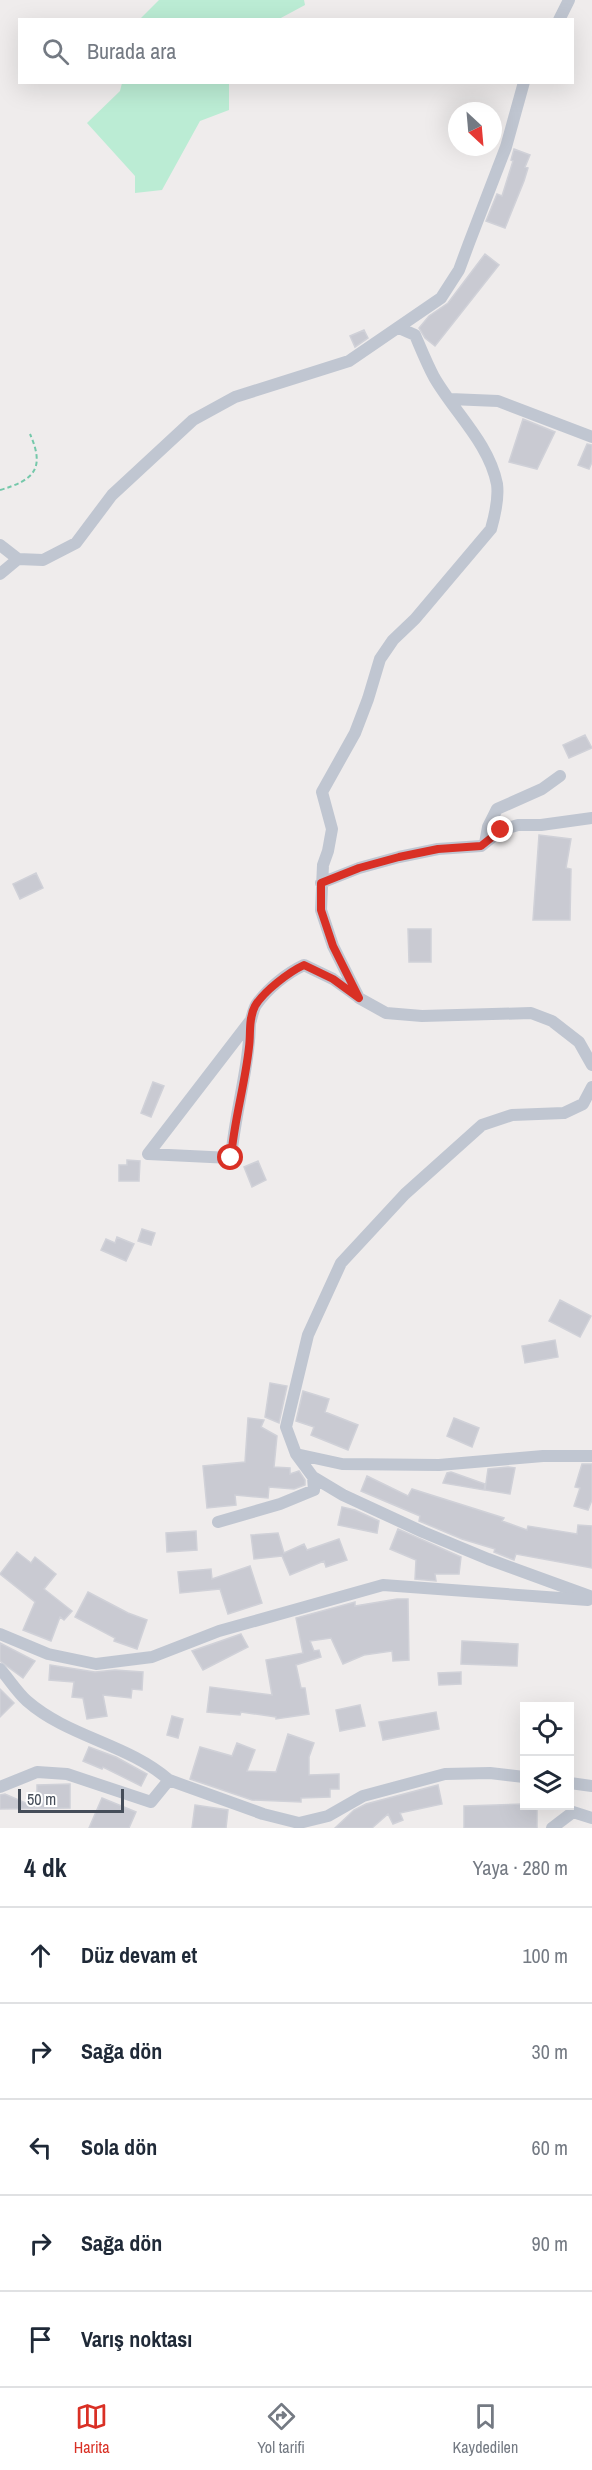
<!DOCTYPE html>
<html lang="tr">
<head>
<meta charset="utf-8">
<style>
	:root { --surface:#fff; --page:#f2f2f3; --text:#1f2937; --muted:#747a83; --line:#e0e1e3; --accent:#d93025 }
	body { margin:0; font-family:"Archivo Narrow",sans-serif; background:var(--page); color:var(--text) }
	.controls { position:absolute; right:18px; bottom:18px; display:grid; overflow:hidden; border-radius:0px; box-shadow:0 6px 24px #0002 }
	.controls button { width:54px; height:54px; display:grid; place-items:center; padding:0; border:0; border-bottom:2px solid var(--line); background:var(--surface); color:var(--text); font:30px sans-serif }
	.compass { position:absolute; left:448px; top:102px; width:54px; height:54px; border-radius:50%; background:var(--surface); box-shadow:0 6px 24px #0002; rotate:154deg }
	.scale { position:absolute; left:18px; bottom:15px; width:106px; box-sizing:border-box; padding-left:6px; border:3px solid #454d59; border-top:0; font-size:16px; line-height:21px; white-space:nowrap; color:#454d59; -webkit-text-stroke:4px #fff; paint-order:stroke }
	.stop { position:absolute; width:18px; height:18px; margin:-14px; border:4px solid #d93025; border-radius:50%; background:#fff }
	.stop.end { background:#d93025; border-color:#fff; box-shadow:0 2px 6px #0008 }
	.list { margin:0; padding:0; list-style:none }
	h2 { display:flex; justify-content:space-between; align-items:center; height:78px; margin:0; padding:0 24px; font-size:26px }
	h2 small { font-size:20px; font-weight:400; color:var(--muted) }
	.list li { display:grid; grid-template-columns:39px 1fr auto; gap:18px; align-items:center; box-sizing:border-box; height:96px; padding:0 24px; border-top:2px solid var(--line) }
	.list b { display:block; font-size:22px; white-space:nowrap }
	.list em { font-size:20px; font-style:normal; color:var(--muted) }
	.icon { flex:none; width:33px; height:33px; fill:none; stroke:currentColor; stroke-width:2; stroke-linecap:round; stroke-linejoin:round }
	.map { position:relative; flex:none; width:592px; height:1828px; overflow:hidden }
	.search { position:absolute; background:var(--surface); box-shadow:0 6px 24px #0002; left:18px; right:18px; top:18px; height:66px; display:flex; align-items:center; gap:15px; box-sizing:border-box; padding:0 21px; border-radius:0px; color:var(--muted); font-size:22px }
	.sheet { height:558px; background:var(--surface) }
	nav { display:flex; justify-content:space-around; align-items:center; box-sizing:border-box; height:84px; border-top:2px solid var(--line); background:var(--surface); font-size:16px; color:var(--muted) }
	nav a { display:grid; justify-items:center; gap:3px }
	nav .on { color:var(--accent) }
	.map>svg:first-child { display:block }
</style>
</head>
<body>
<div class="map">
<svg width="592" height="1828" viewBox="0 0 592 1828">
	<rect width="100%" height="100%" fill="#efecec"/>
	<!-- green -->
	<path fill="#bbecd4" d="M 159,0 L 304,0 L 305,5 L 279,19 L 140,19 Z
		M 122,83 L 229,83 L 229,110 L 200,121 L 162,190 L 135,193 L 135,176 L 87,123 L 120,91 Z"/>
	<!-- building -->
	<path fill="#c9cad2" stroke="#d0d1d8" stroke-width="1.5" d="M 514,149 L 530,155 L 525,167 L 528,168 L 524,181 L 505,228 L 486,221 L 497,194 L 502,196 L 513,161 L 511,160 Z
		M 485,254 L 499,265 L 435,346 L 425,338 L 419,328 L 429,316 L 448,303 Z
		M 364,330 L 368,338 L 355,347 L 350,336 Z
		M 523,419 L 555,432 L 537,469 L 509,462 Z
		M 587,444 L 592,445 L 592,462 L 589,469 L 578,465 Z
		M 585,735 L 592,748 L 569,758 L 563,745 Z
		M 539,835 L 571,839 L 566,868 L 571,869 L 570,920 L 533,920 Z
		M 36,873 L 43,888 L 20,899 L 13,884 Z
		M 408,929 L 431,929 L 431,962 L 409,962 Z
		M 153,1082 L 164,1086 L 151,1117 L 141,1113 Z
		M 127,1160 L 140,1161 L 139,1181 L 119,1181 L 119,1165 L 127,1165 Z
		M 258,1161 L 266,1180 L 252,1187 L 244,1167 Z
		M 142,1229 L 155,1233 L 151,1245 L 138,1241 Z
		M 117,1237 L 134,1244 L 126,1261 L 101,1250 L 106,1239 L 115,1243 Z
		M 560,1300 L 591,1316 L 580,1337 L 549,1321 Z
		M 555,1340 L 558,1357 L 525,1363 L 522,1346 Z
		M 270,1383 L 287,1386 L 279,1423 L 265,1417 Z
		M 303,1391 L 329,1399 L 325,1412 L 358,1425 L 348,1450 L 311,1435 L 314,1427 L 296,1421 Z
		M 248,1418 L 264,1420 L 261,1427 L 277,1436 L 274,1467 L 290,1468 L 290,1474 L 299,1471 L 305,1480 L 305,1485 L 294,1489 L 269,1487 L 268,1498 L 235,1495 L 236,1505 L 207,1508 L 203,1466 L 245,1462 Z
		M 454,1418 L 479,1428 L 472,1447 L 447,1436 Z
		M 582,1464 L 592,1464 L 592,1500 L 588,1510 L 574,1506 L 580,1488 L 575,1487 Z
		M 508,1467 L 515,1468 L 510,1494 L 485,1490 L 488,1469 Z
		M 451,1472 L 485,1484 L 484,1490 L 443,1483 L 447,1473 Z
		M 367,1476 L 408,1496 L 412,1489 L 504,1518 L 502,1521 L 527,1530 L 528,1526 L 577,1534 L 578,1525 L 592,1526 L 592,1568 L 516,1554 L 514,1560 L 494,1552 L 495,1549 L 462,1539 L 419,1521 L 420,1516 L 361,1491 Z
		M 342,1507 L 355,1510 L 379,1521 L 377,1533 L 338,1525 Z
		M 398,1529 L 461,1557 L 459,1574 L 435,1574 L 436,1581 L 415,1579 L 416,1560 L 390,1549 Z
		M 196,1531 L 197,1550 L 167,1552 L 166,1533 Z
		M 278,1533 L 284,1553 L 304,1544 L 307,1550 L 339,1539 L 347,1560 L 326,1567 L 324,1561 L 290,1575 L 282,1556 L 254,1559 L 251,1535 Z
		M 17,1552 L 31,1563 L 35,1557 L 56,1574 L 44,1589 L 72,1611 L 64,1620 L 60,1617 L 51,1641 L 23,1630 L 35,1602 L 0,1574 Z
		M 250,1566 L 262,1603 L 228,1614 L 220,1589 L 180,1593 L 178,1572 L 211,1569 L 212,1579 Z
		M 88,1592 L 128,1613 L 147,1620 L 137,1649 L 114,1641 L 115,1638 L 75,1617 Z
		M 397,1599 L 408,1599 L 409,1660 L 393,1661 L 392,1651 L 364,1655 L 343,1664 L 331,1638 L 310,1641 L 314,1651 L 319,1650 L 321,1657 L 296,1665 L 301,1688 L 305,1688 L 309,1714 L 276,1719 L 276,1717 L 241,1712 L 240,1715 L 207,1712 L 210,1687 L 272,1695 L 266,1660 L 303,1653 L 296,1618 L 355,1602 L 355,1606 Z
		M 241,1634 L 248,1647 L 203,1670 L 192,1651 Z
		M 462,1641 L 518,1644 L 517,1666 L 461,1664 Z
		M 0,1643 L 35,1661 L 23,1678 L 0,1661 Z
		M 50,1665 L 95,1672 L 115,1670 L 143,1672 L 142,1690 L 132,1689 L 131,1698 L 103,1695 L 107,1716 L 87,1719 L 83,1698 L 72,1697 L 74,1682 L 49,1680 Z
		M 461,1672 L 461,1684 L 439,1685 L 438,1673 Z
		M 0,1689 L 14,1703 L 0,1717 Z
		M 360,1705 L 365,1726 L 340,1731 L 336,1710 Z
		M 436,1712 L 439,1729 L 383,1740 L 379,1722 Z
		M 172,1716 L 183,1719 L 178,1738 L 167,1735 Z
		M 288,1734 L 314,1743 L 309,1757 L 309,1775 L 339,1774 L 339,1789 L 330,1789 L 330,1797 L 301,1798 L 301,1802 L 252,1800 L 190,1779 L 200,1747 L 232,1756 L 237,1743 L 255,1750 L 247,1771 L 276,1772 Z
		M 89,1747 L 116,1757 L 147,1774 L 141,1786 L 103,1767 L 102,1769 L 83,1761 Z
		M 70,1784 L 70,1808 L 0,1809 L 0,1795 L 5,1794 L 37,1808 L 37,1785 Z
		M 438,1785 L 442,1804 L 400,1813 L 403,1820 L 393,1824 L 388,1814 L 372,1828 L 335,1828 L 354,1810 L 366,1804 Z
		M 102,1798 L 136,1812 L 129,1828 L 89,1828 Z
		M 525,1804 L 537,1806 L 537,1828 L 464,1828 L 464,1806 Z
		M 195,1805 L 228,1810 L 226,1828 L 192,1828 Z"/>
	<g fill="none" stroke-linecap="round" stroke-linejoin="round">
		<!-- path -->
		<path stroke="#75c8aa" stroke-width="2" stroke-dasharray="4.5 3" stroke-linecap="butt" d="M 0,490 C 35,480 45,468 30,434"/>
		<!-- minor -->
		<path stroke="#c0c6d1" stroke-width="12" d="M 559,20 L 569,0
			M 399,328 L 415,335 C 421,349 427,364 434,377 C 454,412 489,443 497,484 C 499,499 495,515 491,529 L 415,619 L 393,640 L 380,659 L 368,699 L 355,733 L 322,792 L 332,829 L 328,851 L 323,865 L 321,910 L 333,946 L 359,998 L 386,1013 L 422,1016 L 531,1013 L 552,1021 L 579,1042 L 592,1065
			M 450,399 L 498,401 L 592,437
			M 0,545 L 18,559 L 43,560 L 76,543 L 112,495 L 193,420 L 235,397 L 349,361 L 441,298 L 459,270 L 469,243 L 506,147 L 524,82
			M 0,574 L 18,559
			M 485,843 L 488,827 L 497,809 L 542,789 L 560,776
			M 321,883 L 359,868 L 399,857 L 438,849 L 481,846 L 501,830 L 518,825 L 541,825 L 592,818
			M 251,1020 L 148,1154 L 231,1158 C 235,1112 249,1069 250,1023 C 252,1017 253,1010 256,1005 C 268,988 287,973 304,965 L 333,979 L 358,997
			M 592,1087 L 583,1104 L 564,1113 L 512,1115 L 482,1125 L 405,1194 L 341,1263 L 308,1335 L 286,1427 L 296,1454 L 313,1477 L 343,1495 L 423,1532 L 488,1559 L 592,1597
			M 296,1454 L 342,1464 L 439,1465 L 543,1456 L 592,1456
			M 218,1522 L 280,1504 L 314,1490 L 313,1477
			M 0,1634 L 48,1654 L 96,1664 L 152,1657 L 219,1631 L 383,1585 L 588,1600
			M 0,1669 C 9,1679 17,1692 27,1701 C 68,1737 128,1744 169,1780 L 151,1802 L 67,1774 L 37,1772 L 0,1787
			M 169,1780 L 263,1814 L 299,1823 L 328,1816 L 363,1796 L 445,1774 L 490,1773 L 524,1777
			M 570,1783 L 592,1786
			M 552,1828 L 573,1812 L 592,1818"/>
	</g>
	<g fill="none" stroke-linecap="round" stroke-linejoin="round">
		<!-- route -->
		<path stroke="#d93025" stroke-width="8" d="M 231,1158 C 234,1120 245,1085 249,1047 C 251,1034 248,1019 255,1006 C 264,991 289,972 304,965 L 333,979 L 359,998 L 333,946 L 321,910 L 321,883 L 359,868 L 399,857 L 438,849 L 481,846 L 501,830"/>
	</g>
</svg>
<div class="controls">
<button><svg class="icon" aria-label="locate" viewBox="0 0 24 24"><circle cx="12" cy="12" r="6"/><path d="M12 2v4M12 18v4M2 12h4M18 12h4"/></svg></button>
<button><svg class="icon" aria-label="layers" viewBox="0 0 24 24"><path d="M12 4l9 5-9 5-9-5zM3 14l9 5 9-5"/></svg></button>
</div>
<svg class="compass" viewBox="-18 -18 36 36"><path d="M0-13l5 13h-10z" fill="#e53935"/><path d="M0 13l5-13h-10z" fill="#747a83"/></svg>
<div class="scale">50 m</div>
<div class="stop" style="left:231px;top:1158px"></div>
<div class="stop end" style="left:501px;top:830px"></div>
<div class="search"><svg class="icon" aria-label="search" viewBox="0 0 24 24"><circle cx="10" cy="10" r="6"/><path d="M15 15l6 6"/></svg>Burada ara</div>
</div>
<section class="sheet">
<h2>4 dk<small>Yaya · 280 m</small></h2>
<ul class="list">
<li><svg class="icon" aria-label="ahead" viewBox="0 0 24 24"><path d="M12 20V5M6 11l6-6 6 6"/></svg><div><b>Düz devam et</b></div><em>100 m</em></li>
<li><svg class="icon" aria-label="right" viewBox="0 0 24 24"><path d="M7 20v-9h11M14 6l5 5-5 5"/></svg><div><b>Sağa dön</b></div><em>30 m</em></li>
<li><svg class="icon" aria-label="left" viewBox="0 0 24 24"><path d="M17 20v-9H6M10 6l-5 5 5 5"/></svg><div><b>Sola dön</b></div><em>60 m</em></li>
<li><svg class="icon" aria-label="right" viewBox="0 0 24 24"><path d="M7 20v-9h11M14 6l5 5-5 5"/></svg><div><b>Sağa dön</b></div><em>90 m</em></li>
<li><svg class="icon" aria-label="arrive" viewBox="0 0 24 24"><path d="M6 21V4h12l-3 4 3 4H6"/></svg><div><b>Varış noktası</b></div></li>
</ul>
</section>
<nav>
<a class="on"><svg class="icon" aria-label="map" viewBox="0 0 24 24"><path d="M3 6l6-2 6 2 6-2v14l-6 2-6-2-6 2zM9 4v14M15 6v14"/></svg>Harita</a>
<a><svg class="icon" aria-label="directions" viewBox="0 0 24 24"><path d="M12 3l9 9-9 9-9-9zM9 14v-3h6M13 9l2 2-2 2"/></svg>Yol tarifi</a>
<a><svg class="icon" aria-label="saved" viewBox="0 0 24 24"><path d="M7 4h10v16l-5-4-5 4z"/></svg>Kaydedilen</a>
</nav>
</body>
</html>
